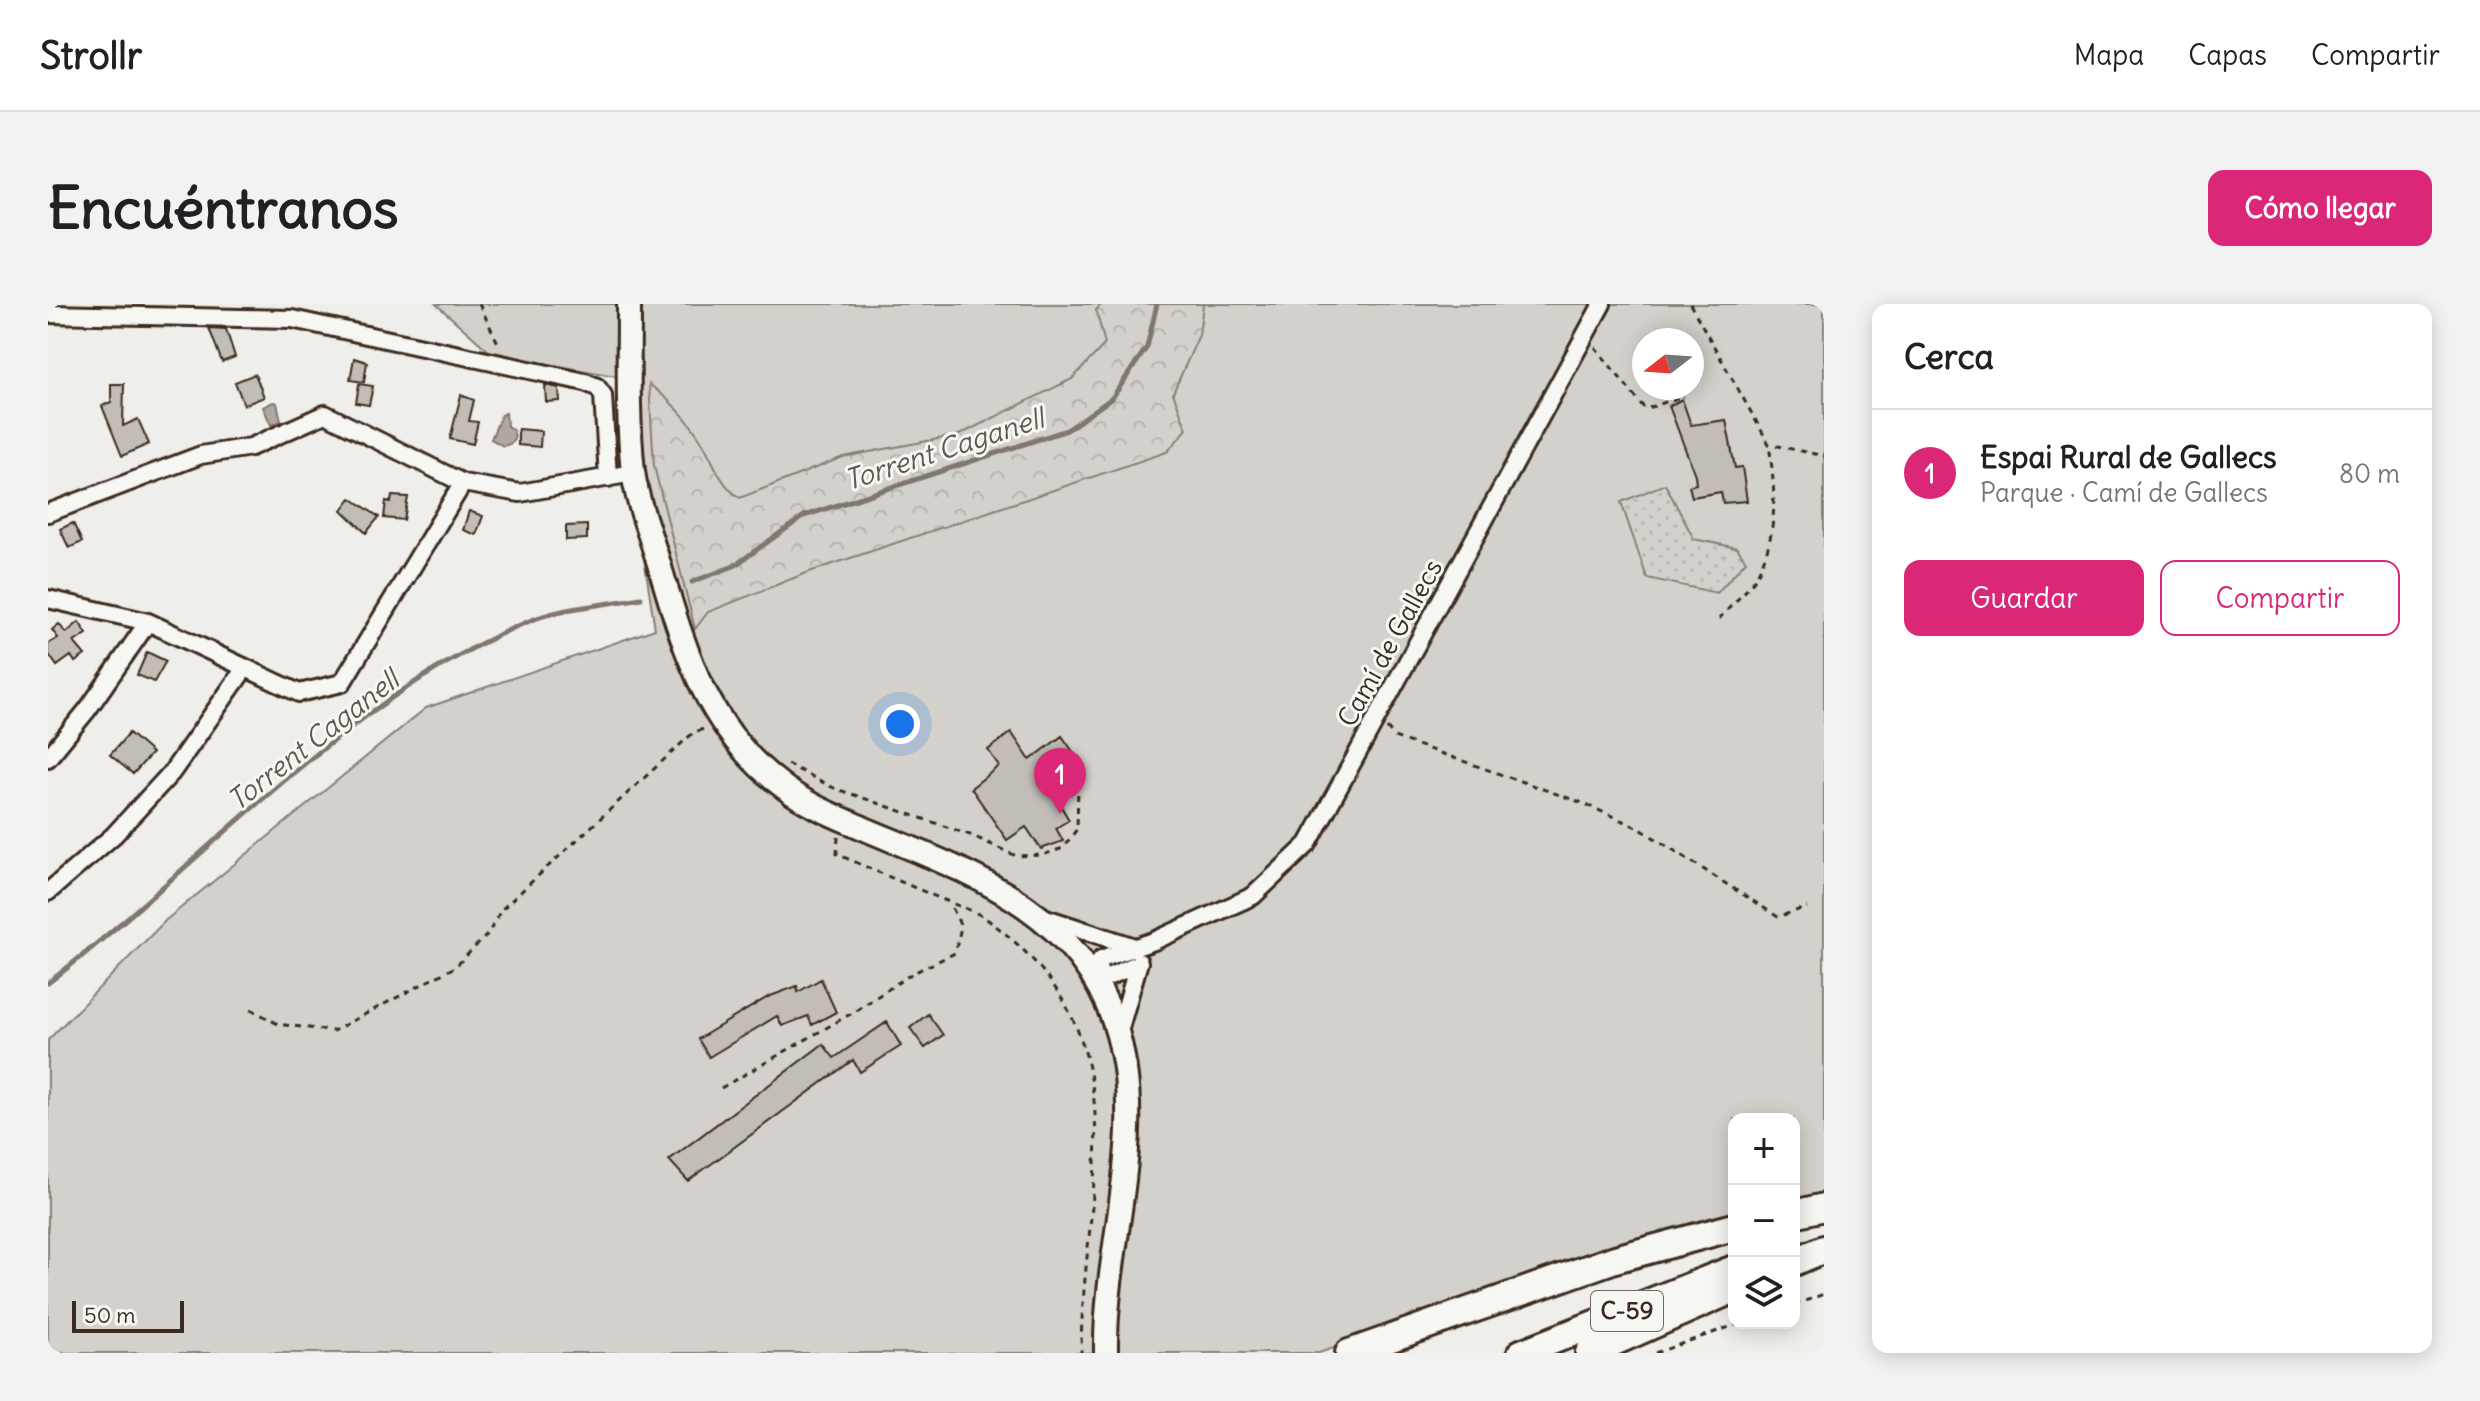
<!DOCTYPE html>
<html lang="es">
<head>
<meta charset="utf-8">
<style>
	:root { --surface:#fff; --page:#f2f2f2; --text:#202124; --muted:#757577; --line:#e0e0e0; --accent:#db2777 }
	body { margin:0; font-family:Delius,sans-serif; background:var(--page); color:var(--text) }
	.controls { position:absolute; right:24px; bottom:24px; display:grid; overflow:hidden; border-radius:16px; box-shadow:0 4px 20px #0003 }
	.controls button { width:72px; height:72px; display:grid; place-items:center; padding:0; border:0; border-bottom:2px solid var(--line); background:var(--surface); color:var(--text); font:40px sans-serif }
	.compass { position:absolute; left:1584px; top:24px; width:72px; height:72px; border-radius:50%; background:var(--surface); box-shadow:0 4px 20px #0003; rotate:253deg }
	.scale { position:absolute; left:24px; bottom:20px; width:112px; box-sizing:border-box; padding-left:8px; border:4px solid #3b2a1e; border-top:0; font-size:22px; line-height:28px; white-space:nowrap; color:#3b2a1e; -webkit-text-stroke:6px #f6f6f2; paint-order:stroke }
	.you { position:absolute; left:852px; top:420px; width:28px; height:28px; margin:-20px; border:6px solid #fff; border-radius:50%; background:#1a73e8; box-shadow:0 0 0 12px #1a73e833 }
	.badge { display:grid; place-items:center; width:52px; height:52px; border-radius:50%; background:var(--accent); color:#fff; font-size:26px; font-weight:700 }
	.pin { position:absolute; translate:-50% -66px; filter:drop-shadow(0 2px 4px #0008) }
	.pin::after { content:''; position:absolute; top:42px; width:28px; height:24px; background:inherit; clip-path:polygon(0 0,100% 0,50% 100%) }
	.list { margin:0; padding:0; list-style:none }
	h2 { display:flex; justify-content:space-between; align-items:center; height:104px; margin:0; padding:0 32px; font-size:34px }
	h2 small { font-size:26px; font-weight:400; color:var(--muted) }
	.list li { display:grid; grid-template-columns:52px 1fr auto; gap:24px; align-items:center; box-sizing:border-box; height:128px; padding:0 32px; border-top:2px solid var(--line) }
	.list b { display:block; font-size:30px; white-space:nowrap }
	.list p { margin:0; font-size:26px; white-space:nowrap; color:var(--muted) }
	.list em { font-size:26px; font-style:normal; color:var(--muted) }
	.actions { display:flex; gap:16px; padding:24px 32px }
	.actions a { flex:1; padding:18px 0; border:2px solid var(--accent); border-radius:16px; text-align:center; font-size:28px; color:var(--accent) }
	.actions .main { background:var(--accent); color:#fff }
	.icon { flex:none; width:44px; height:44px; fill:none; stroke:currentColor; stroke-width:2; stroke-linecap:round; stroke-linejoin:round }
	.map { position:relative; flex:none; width:1776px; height:1049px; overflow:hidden; border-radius:16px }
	header { display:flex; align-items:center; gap:48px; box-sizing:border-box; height:112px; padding:0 40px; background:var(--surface); border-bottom:2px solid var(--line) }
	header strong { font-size:38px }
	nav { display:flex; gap:44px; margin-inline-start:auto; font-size:28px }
	.intro { display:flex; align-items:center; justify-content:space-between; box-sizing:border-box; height:192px; padding:0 48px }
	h1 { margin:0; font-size:56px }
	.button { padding:20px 36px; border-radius:16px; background:var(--accent); color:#fff; font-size:28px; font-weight:700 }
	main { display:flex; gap:48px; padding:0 48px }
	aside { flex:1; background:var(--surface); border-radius:16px; box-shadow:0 4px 20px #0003 }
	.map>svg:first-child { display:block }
</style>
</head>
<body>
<header>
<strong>Strollr</strong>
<nav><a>Mapa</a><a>Capas</a><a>Compartir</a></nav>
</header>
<div class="intro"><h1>Encuéntranos</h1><a class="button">Cómo llegar</a></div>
<main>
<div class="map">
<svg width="1776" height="1049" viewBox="0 0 1776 1049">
	<defs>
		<pattern id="forest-crowns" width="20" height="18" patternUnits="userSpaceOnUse" patternTransform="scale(2)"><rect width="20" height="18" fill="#d4d1cc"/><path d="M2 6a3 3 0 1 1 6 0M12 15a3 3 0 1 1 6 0" fill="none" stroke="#b7b4af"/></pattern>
		<pattern id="garden-dots" width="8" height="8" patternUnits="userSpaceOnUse" patternTransform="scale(2)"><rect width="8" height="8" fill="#d4d1cc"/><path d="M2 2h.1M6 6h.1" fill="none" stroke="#b7b4af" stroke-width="1.8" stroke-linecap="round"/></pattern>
	</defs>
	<rect width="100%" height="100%" fill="#efeeea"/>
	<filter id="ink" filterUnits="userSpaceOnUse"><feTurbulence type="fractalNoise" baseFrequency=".0125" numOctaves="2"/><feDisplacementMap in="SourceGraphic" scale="16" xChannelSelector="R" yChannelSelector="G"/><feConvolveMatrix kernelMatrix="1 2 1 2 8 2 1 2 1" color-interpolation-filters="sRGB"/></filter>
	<g filter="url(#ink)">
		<!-- green -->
		<path fill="#d4d1cc" stroke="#887e75" stroke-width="2" fill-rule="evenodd" d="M 388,0 L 1776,0 L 1776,898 L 1746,904 L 1746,815 L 1686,815 L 1686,917 L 1603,936 L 1271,1049 L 0,1049 L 0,736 L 118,616 L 378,404 L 607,325 L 568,72 L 444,50 ZM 1596,36 L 1644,36 L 1644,84 L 1596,84 Z"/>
		<!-- forest -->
		<path fill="url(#forest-crowns)" stroke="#887e75" stroke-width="2" d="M 1054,0 L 1155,0 L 1151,31 L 1125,89 L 1139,125 L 1119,148 L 761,268 L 660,308 L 647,325 L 606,162 L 601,80 C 622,96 639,113 653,136 C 666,157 671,180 692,194 L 795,153 L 911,131 L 1024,75 L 1057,40 L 1048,6 Z"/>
		<!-- garden -->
		<path fill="url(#garden-dots)" stroke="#887e75" stroke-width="2" d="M 1617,180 L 1646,235 L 1689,244 L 1698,257 L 1669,289 L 1599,274 L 1573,198 Z"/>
		<!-- water -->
		<path fill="#afa8a1" stroke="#81766d" stroke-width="2" d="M 225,98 L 229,99 L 233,117 L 223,121 L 215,103 Z
			M 458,109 L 459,122 L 465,126 L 467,133 L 462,140 L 455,142 L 443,135 L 453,111 Z"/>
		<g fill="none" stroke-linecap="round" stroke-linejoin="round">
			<!-- stream -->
			<path stroke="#81766d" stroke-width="5" d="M 644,278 L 686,262 L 756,212 L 1019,126 L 1064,94 L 1099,43 L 1109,0
				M 0,679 C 154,560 298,394 479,318 C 513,303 557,301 593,294"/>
		</g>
		<!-- building -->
		<path fill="#c2bdb7" stroke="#3b2a1e" stroke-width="2" d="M 161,24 L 178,25 L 187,53 L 174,58 Z
			M 306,54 L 319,58 L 316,78 L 302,76 Z
			M 207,70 L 216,93 L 196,101 L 187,78 Z
			M 63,80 L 76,80 L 75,122 L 90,115 L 101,140 L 74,152 L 54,102 L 63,98 Z
			M 311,80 L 325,82 L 321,101 L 308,99 Z
			M 497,81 L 511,84 L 512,97 L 498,98 Z
			M 413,91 L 426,96 L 421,117 L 430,118 L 425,140 L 402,135 Z
			M 1634,95 L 1643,121 L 1678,116 L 1687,164 L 1694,163 L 1699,197 L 1675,199 L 1673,188 L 1644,193 L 1641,182 L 1648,180 L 1647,171 L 1621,102 Z
			M 470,125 L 493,127 L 492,143 L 470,141 Z
			M 344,192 L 360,193 L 356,216 L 336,214 L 338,197 L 343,198 Z
			M 303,194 L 331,213 L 318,229 L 294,206 Z
			M 421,207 L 435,212 L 428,231 L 415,226 Z
			M 25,219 L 34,238 L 21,244 L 12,225 Z
			M 539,221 L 539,235 L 518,236 L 518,222 Z
			M 31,318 L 39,330 L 26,338 L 37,351 L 27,358 L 23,352 L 9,362 L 0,349 L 0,340 L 10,334 L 4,326 L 11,320 L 18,329 Z
			M 99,348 L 118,357 L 106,378 L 89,371 Z
			M 963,428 L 982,456 L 1014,432 L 1037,465 L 1004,487 L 1021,516 L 1008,524 L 1015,537 L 993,545 L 978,523 L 959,536 L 923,484 L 951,462 L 940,446 Z
			M 81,429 L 104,449 L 85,470 L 62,451 Z
			M 773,675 L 788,708 L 764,721 L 760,712 L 734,722 L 729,712 L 661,753 L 650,735 L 720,693 L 749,682 L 750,688 Z
			M 880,710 L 895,731 L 877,744 L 862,724 Z
			M 839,718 L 853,742 L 812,768 L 805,756 L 640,877 L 621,856 L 775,740 L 786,754 Z"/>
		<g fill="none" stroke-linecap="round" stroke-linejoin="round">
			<!-- minor casing -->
			<g stroke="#3b2a1e" stroke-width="22">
				<path id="minor" d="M 0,10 L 244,15 L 537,78 L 549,83 L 555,91 L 560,174
					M 0,209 L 153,151 L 203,143 L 277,110 L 415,179 L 472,189 L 585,169
					M 0,295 L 100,318 L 251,389 L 294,379 L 415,179
					M 0,454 L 40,405 L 100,318
					M 0,588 L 66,531 L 124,468 L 197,364
					M 998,614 L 1084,642
					M 1089,660 L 1062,672 L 1046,673 L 1053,655 L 1106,637 L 1205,592 L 1260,540 L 1554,0
					M 1070,731 L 1091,658"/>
			</g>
			<!-- secondary casing -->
			<g stroke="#3b2a1e" stroke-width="28">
				<path id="secondary" d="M 581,0 C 581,55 579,112 585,167 C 589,199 602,229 611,260 C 637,347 659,427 737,484 C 761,502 790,513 817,525 C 919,568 1027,603 1066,718 C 1103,828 1056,938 1058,1049"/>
			</g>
			<!-- trunk casing -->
			<g stroke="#3b2a1e" stroke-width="32">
				<path id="trunk" d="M 1746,910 L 1776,903
					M 1746,958 L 1776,945
					M 1301,1049 L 1567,955 L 1686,923
					M 1473,1049 L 1686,965
					M 1541,1049 L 1686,985"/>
			</g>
			<!-- path -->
			<path stroke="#3b2a1e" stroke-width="3" stroke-dasharray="6 6" stroke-linecap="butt" d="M 431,0 L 452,43
				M 1642,0 L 1721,140 L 1776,152
				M 1547,43 L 1597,105 L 1636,92
				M 1671,315 C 1683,301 1700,287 1709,271 C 1731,229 1727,184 1721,140
				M 1339,424 L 1346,433 L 1532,498 L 1591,524 L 1730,613 L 1759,603
				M 739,460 L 786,484 L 925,532 L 968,552 L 995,551 L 1015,544 L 1029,525 L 1030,482
				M 790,533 L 789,550 C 825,566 860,581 896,596 C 910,602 928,607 940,616 C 1101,735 1034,883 1033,1049
				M 203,705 L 230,720 L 285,727 L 407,663 L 440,630 L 453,606 L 646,428 L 656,425
				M 673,784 L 806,708 L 863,670 L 907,649 L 913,623 L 902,599
				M 1746,1001 L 1776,990
				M 1607,1049 L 1693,1019"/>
			<!-- minor -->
			<use href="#minor" stroke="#f6f6f2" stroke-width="16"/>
			<!-- secondary -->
			<use href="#secondary" stroke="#f6f6f2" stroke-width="22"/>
			<!-- trunk -->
			<use href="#trunk" stroke="#f6f6f2" stroke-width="26"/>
		</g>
	</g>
	<g text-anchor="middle" stroke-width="6" stroke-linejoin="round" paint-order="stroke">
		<!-- shield labels -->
		<rect fill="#f6f6f2" stroke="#73675e" stroke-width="2" x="1543" y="987" width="72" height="40" rx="6"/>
		<g font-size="24" font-weight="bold" fill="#3b2a1e">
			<text x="1579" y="1015">C-59</text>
		</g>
		<!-- street labels -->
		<g font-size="26" fill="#3b2a1e" stroke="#f6f6f2">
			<text transform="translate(1342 339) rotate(-61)" y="9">Camí de Gallecs</text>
		</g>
		<!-- water labels -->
		<g font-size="28" font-style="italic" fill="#64564c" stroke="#f6f6f2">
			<text transform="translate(896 145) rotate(-18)" y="10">Torrent Caganell</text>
			<text transform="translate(265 436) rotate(-38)" y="10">Torrent Caganell</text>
		</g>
	</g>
</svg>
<div class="controls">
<button>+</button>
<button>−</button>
<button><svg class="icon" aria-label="layers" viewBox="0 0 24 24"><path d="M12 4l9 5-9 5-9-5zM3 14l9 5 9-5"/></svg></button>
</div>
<svg class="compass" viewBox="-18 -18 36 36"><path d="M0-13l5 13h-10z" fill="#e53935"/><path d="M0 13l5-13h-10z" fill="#757577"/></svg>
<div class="scale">50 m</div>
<div class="you"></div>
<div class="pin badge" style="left:1012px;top:510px">1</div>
</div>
<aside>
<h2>Cerca<small></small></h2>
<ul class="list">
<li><span class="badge">1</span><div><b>Espai Rural de Gallecs</b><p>Parque · Camí de Gallecs</p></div><em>80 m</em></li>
</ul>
<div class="actions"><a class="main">Guardar</a><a>Compartir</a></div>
</aside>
</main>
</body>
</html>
